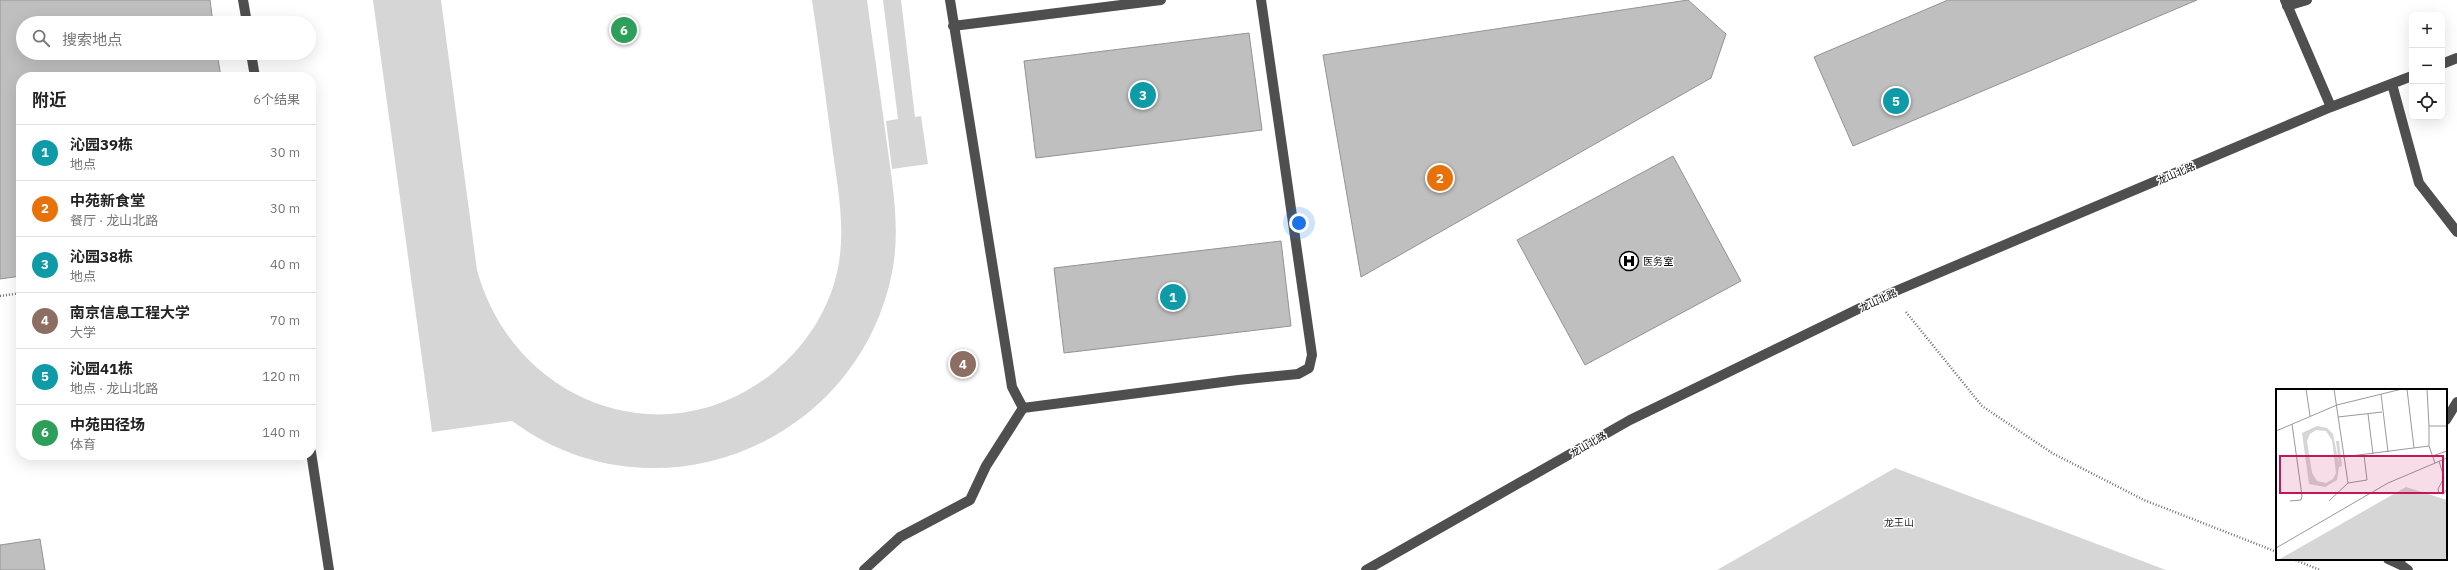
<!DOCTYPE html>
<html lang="zh">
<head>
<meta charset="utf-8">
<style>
	:root { --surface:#fff; --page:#f6f6f6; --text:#222; --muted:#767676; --line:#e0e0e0; --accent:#0b8043 }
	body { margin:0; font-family:"IBM Plex Sans","Noto Sans SC",sans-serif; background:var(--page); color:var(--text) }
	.controls { position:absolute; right:12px; top:12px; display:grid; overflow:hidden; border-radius:8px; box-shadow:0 4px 16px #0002 }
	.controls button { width:36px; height:36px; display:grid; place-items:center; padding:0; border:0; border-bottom:1px solid var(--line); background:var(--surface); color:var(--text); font:20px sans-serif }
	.you { position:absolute; left:1299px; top:223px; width:14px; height:14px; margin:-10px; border:3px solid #fff; border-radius:50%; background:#1a73e8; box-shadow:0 0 0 6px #1a73e833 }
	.badge { display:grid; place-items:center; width:26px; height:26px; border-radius:50%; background:var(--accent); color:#fff; font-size:13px; font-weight:700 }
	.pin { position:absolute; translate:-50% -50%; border:2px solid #fff; box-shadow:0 1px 4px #0006 }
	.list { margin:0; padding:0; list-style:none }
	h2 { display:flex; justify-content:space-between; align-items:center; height:52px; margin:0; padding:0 16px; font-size:17px }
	h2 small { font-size:13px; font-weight:400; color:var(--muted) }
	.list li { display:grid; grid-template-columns:26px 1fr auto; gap:12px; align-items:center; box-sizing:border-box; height:56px; padding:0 16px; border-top:1px solid var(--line) }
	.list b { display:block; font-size:15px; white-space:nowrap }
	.list p { margin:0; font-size:13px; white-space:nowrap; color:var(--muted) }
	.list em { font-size:13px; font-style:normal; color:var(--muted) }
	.icon { flex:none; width:22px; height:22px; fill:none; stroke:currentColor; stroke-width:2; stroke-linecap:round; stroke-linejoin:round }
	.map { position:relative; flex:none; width:2457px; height:570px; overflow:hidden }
	.search { position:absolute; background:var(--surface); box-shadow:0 4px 16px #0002; left:16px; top:16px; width:300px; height:44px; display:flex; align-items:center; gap:10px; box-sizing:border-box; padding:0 14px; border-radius:22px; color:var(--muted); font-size:15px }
	.panel { position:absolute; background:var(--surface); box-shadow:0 4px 16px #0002; left:16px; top:72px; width:300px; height:388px; border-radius:16px }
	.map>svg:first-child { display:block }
</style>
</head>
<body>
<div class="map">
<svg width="2457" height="570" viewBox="0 0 2457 570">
	<rect width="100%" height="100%" fill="#fff"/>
	<!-- green -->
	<path fill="#d6d6d6" d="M 373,0 L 441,0 L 477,270 C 513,402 664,461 774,372 C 802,349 823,319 834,284 C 849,236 837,186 831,138 C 825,92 819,46 812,0 L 867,0 C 873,46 880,91 886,137 C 892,182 901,228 892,273 C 857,446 654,526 512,421 L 432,432 Z
		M 883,0 L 901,0 L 915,117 L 921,116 L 928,164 L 892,169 L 886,121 L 898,119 Z
		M 1895,468 L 2166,570 L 1717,570 Z"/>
	<!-- building -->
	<path fill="#bfbfbf" stroke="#939393" d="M 0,0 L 210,0 L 213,23 L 23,23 L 23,53 L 217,53 L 221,77 L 21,77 L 21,276 L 0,279 Z
		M 1688,0 L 1726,34 L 1711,78 L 1361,277 L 1323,55 Z
		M 1948,0 L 2197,0 L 1853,146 L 1814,57 Z
		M 1249,33 L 1262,130 L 1036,158 L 1024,61 Z
		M 1673,156 L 1741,281 L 1585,365 L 1517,240 Z
		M 1281,241 L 1291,326 L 1064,353 L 1054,268 Z
		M 40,539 L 45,570 L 0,570 L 0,545 Z"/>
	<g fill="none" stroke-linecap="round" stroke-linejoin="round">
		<!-- path -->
		<path stroke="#717171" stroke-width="2.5" stroke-dasharray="1 2" stroke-linecap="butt" d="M 0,296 L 21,293
			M 1906,312 L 1982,406 L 2052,453 L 2144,500 L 2277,552
			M 2293,559 L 2320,570"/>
		<!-- minor -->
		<path stroke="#4f4f4f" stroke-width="10" d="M 243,0 L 247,23
			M 2285,0 L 2331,107
			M 2287,6 L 2307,0
			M 953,26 L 1161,0
			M 251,53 L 255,77
			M 2442,64 L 2457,58
			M 2392,84 L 2419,183 L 2457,232
			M 1023,408 L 1238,380 L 1298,374 L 1309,368 L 1312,355 L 1261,0
			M 2446,420 L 2457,402
			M 311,452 L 329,570
			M 2388,559 L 2401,565
			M 2400,559 L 2401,565 L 2408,570
			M 864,570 L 900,537 L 970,500 L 986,466 L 1023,408 L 1012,387 L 950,0
			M 1366,570 L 1630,420 L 1891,293 L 2331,107 L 2412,76"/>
	</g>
	<!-- icons -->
	<defs>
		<g id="hospital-ring" transform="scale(1)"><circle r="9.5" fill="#fff" stroke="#000" stroke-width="1.5"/><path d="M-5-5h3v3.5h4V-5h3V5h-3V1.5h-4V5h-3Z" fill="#000"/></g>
	</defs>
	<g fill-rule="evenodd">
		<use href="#hospital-ring" x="1629" y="261"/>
	</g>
	<g text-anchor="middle" stroke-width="3" stroke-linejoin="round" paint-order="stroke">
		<!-- street labels -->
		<g font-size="10" fill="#000" stroke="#fff">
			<text transform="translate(2176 173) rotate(-23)" y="4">龙山北路</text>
			<text transform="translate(1878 300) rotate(-25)" y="4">龙山北路</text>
			<text transform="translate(1588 444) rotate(-30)" y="4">龙山北路</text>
		</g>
		<!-- poi labels -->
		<g font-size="10" fill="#000" stroke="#fff" text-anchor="start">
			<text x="1643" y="265">医务室</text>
		</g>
		<!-- park labels -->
		<g font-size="10" fill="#2d2d2d" stroke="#fff">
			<text x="1899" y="526">龙王山</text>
		</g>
	</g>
	<!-- overview -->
	<g transform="translate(2276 389)">
		<rect width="171" height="171" fill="#fff"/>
		<path d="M 41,37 L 51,39 L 57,45 L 63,75 L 60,52 L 63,52 L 66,77 L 63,78 L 61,91 L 49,98 L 33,95 L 26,44 ZM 40,41 L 50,42 L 56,51 L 60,84 L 57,90 L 50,94 L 41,92 L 36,84 L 31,52 L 34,45 ZM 130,98 L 171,111 L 171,171 L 2,171 Z" fill="#d6d6d6" fill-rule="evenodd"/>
		<path fill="none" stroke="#999" stroke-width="1" d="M 30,0 L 34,27M 131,0 L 138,59M 151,0 L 153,37M 105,5 L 112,63M 92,25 L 97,65M 62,28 L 106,23M 0,42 L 61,16 L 126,0M 156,67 L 171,62M 67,68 L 153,57M 163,72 L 168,89 L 162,100 L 163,104 L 167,105 L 171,100M 159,74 L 153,57 L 153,37 L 171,37M 72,94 L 91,91 L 88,66M 14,112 L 25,111 L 26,107 L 16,35M 53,112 L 72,94 L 58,0M 0,159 L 112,94 L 171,69"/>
		<path fill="#c2185b" fill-opacity="0.15" stroke="#c2185b" stroke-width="2" d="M 4,67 L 167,67 L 167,104 L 4,104 Z"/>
		<rect width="171" height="171" fill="none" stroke="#000" stroke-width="2"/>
	</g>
</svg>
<div class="controls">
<button>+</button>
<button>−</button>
<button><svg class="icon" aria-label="locate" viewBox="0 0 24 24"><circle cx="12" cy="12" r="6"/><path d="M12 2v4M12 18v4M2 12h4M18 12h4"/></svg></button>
</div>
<div class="you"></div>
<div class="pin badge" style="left:1173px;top:297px;background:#0f9aa8">1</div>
<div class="pin badge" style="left:1440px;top:178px;background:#e8710a">2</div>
<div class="pin badge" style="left:1143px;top:95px;background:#0f9aa8">3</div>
<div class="pin badge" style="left:963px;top:364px;background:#8d6e63">4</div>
<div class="pin badge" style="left:1896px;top:101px;background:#0f9aa8">5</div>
<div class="pin badge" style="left:624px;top:30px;background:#2e9e5b">6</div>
<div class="search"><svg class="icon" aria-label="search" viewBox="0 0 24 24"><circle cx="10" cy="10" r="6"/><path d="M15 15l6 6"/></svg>搜索地点</div>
<section class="panel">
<h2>附近<small>6个结果</small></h2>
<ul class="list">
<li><span class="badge" style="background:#0f9aa8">1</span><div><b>沁园39栋</b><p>地点</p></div><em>30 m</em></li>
<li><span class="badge" style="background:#e8710a">2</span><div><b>中苑新食堂</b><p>餐厅 · 龙山北路</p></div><em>30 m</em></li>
<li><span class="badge" style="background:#0f9aa8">3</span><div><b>沁园38栋</b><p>地点</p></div><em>40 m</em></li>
<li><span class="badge" style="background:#8d6e63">4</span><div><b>南京信息工程大学</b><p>大学</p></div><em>70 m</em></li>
<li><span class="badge" style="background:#0f9aa8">5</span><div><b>沁园41栋</b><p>地点 · 龙山北路</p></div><em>120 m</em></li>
<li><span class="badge" style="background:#2e9e5b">6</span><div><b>中苑田径场</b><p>体育</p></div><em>140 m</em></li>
</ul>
</section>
</div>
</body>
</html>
